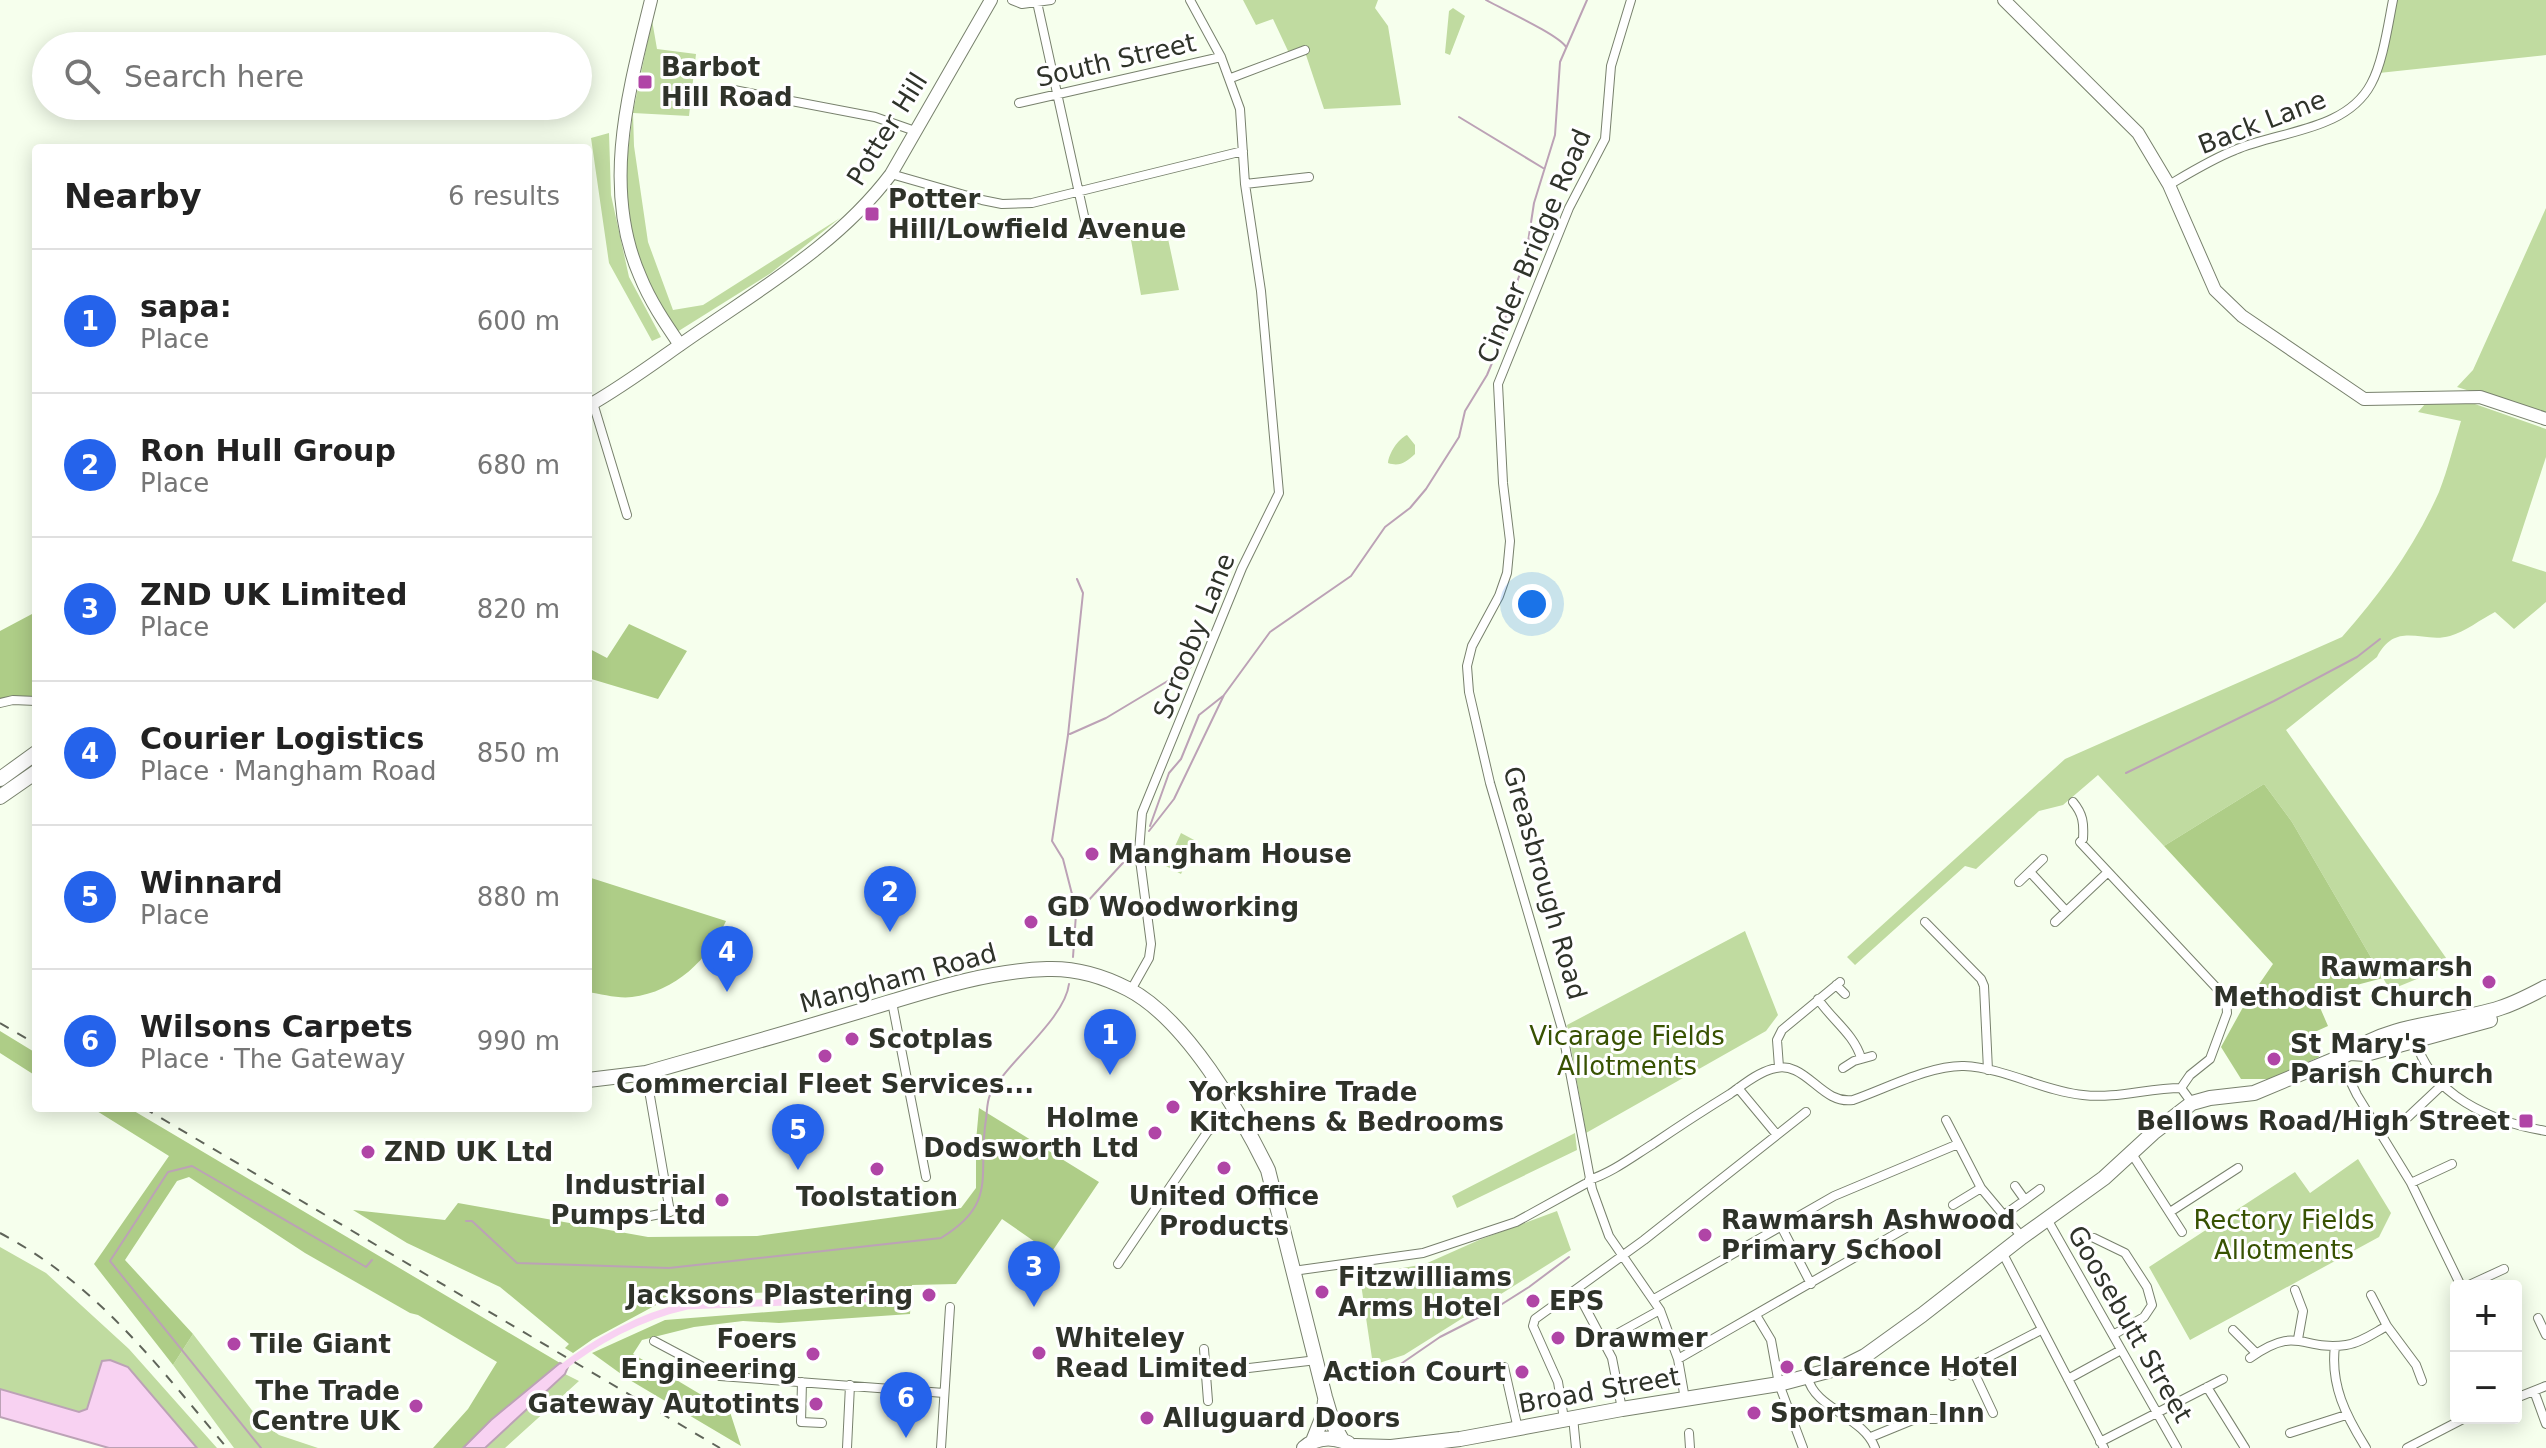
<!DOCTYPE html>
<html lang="en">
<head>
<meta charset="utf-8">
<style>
	:root { --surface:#fff; --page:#f2f2f2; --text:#222; --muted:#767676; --line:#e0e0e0; --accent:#2563eb }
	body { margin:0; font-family:"DejaVu Sans",sans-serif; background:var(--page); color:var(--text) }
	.controls { position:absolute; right:24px; bottom:24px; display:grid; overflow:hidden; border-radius:8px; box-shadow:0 4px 20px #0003 }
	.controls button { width:72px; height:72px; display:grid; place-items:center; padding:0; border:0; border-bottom:2px solid var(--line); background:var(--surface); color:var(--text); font:40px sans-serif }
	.you { position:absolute; left:1532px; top:604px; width:28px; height:28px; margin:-20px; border:6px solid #fff; border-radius:50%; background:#1a73e8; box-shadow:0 0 0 12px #1a73e833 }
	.badge { display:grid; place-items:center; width:52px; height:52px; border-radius:50%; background:var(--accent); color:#fff; font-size:26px; font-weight:700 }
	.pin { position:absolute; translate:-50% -66px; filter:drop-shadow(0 2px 4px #0008) }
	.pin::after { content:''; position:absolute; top:42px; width:28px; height:24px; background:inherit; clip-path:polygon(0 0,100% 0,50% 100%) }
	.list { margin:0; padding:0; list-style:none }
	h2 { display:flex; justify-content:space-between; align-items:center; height:104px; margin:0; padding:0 32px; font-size:34px }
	h2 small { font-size:26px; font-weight:400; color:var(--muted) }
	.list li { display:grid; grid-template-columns:52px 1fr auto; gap:24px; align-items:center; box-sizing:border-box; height:144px; padding:0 32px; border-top:2px solid var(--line) }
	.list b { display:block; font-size:30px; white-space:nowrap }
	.list p { margin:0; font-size:26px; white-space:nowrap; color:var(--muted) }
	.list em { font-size:26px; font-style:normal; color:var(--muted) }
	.icon { flex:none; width:44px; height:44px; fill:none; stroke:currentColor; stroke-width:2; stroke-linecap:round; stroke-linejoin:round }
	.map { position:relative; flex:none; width:2546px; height:1448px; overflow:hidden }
	.search { position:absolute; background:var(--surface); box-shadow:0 4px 20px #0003; left:32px; top:32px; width:560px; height:88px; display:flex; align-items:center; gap:20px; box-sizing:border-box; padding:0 28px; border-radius:44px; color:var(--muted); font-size:30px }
	.panel { position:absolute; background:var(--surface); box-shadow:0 4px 20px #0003; left:32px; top:144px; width:560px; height:968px; border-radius:8px }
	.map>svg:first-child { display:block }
</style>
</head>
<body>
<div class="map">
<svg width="2546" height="1448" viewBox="0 0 2546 1448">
	<rect width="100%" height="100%" fill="#f6ffed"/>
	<!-- green -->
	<path fill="#c0dba0" d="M 1243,0 L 1378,0 L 1375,8 L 1388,26 L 1401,105 L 1324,109 L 1305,52 L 1288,51 L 1273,19 L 1256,25 Z
		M 2396,0 L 2546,0 L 2546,55 L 2379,73 Z
		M 1453,8 L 1465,16 L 1450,55 L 1445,53 L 1449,11 Z
		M 652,20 L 657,49 L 696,54 L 689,116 L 633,113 L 634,146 L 648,242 L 673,310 L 703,305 L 840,218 L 771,273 L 677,332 L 642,274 L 623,191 L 633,112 Z
		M 609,133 L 611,195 L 629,277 L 661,337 L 652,341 L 609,263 L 591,138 Z
		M 2546,208 L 2546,415 L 2457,387 L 2473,370 Z
		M 1167,234 L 1179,290 L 1141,295 L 1131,240 Z
		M 2426,403 L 2472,403 L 2546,429 L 2546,457 L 2512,561 L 2546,572 L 2546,602 L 2514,629 L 2495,612 C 2481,619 2465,632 2450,636 C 2423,644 2396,620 2377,657 L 2286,730 L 2451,965 L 2390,990 L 2292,822 L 2264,784 L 2164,846 L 2098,775 L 2063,805 L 2039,811 L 1976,869 L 1965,866 L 1855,965 L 1847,957 L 2065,759 L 2342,637 C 2381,593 2415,546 2439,492 C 2448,469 2454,444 2461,421 L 2418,412 Z
		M 1407,435 L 1415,445 L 1415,454 C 1406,462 1400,467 1388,463 C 1389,453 1398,439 1407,435 Z
		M 1181,833 L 1196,841 L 1181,874 L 1166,866 Z
		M 1745,931 L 1778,1015 L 1766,1031 L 1586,1133 L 1567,1025 Z
		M 1575,1133 L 1577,1150 L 1457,1208 L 1452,1196 Z
		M 2358,1159 L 2391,1213 L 2379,1237 L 2190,1340 L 2149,1267 L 2295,1172 L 2310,1193 Z
		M 1557,1211 L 1571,1250 L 1404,1355 L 1373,1365 L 1361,1284 L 1397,1279 L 1397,1269 L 1425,1264 L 1479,1240 Z
		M 0,1247 L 46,1273 L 129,1349 L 217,1448 L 197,1448 L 128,1367 L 110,1360 L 102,1361 L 87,1409 L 79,1412 L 0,1389 Z
		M 193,1334 L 261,1422 L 279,1435 L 318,1448 L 234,1448 L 173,1365 Z
		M 565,1374 L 579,1381 L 505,1448 L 485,1448 Z"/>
	<!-- forest -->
	<path fill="#aecd87" d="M 32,614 L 36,614 L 36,698 L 0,699 L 0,631 Z
		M 629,624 L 687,651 L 658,699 L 588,678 L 588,648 L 607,658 Z
		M 2264,784 L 2292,822 L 2383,978 L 2315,996 L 2328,1026 L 2308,1035 L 2319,1057 L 2270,1079 L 2241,1079 L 2221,1047 L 2242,1009 L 2273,964 L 2164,846 Z
		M 588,877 L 726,921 C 709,959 675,992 632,997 C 619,999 601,994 588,992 Z
		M 0,1031 L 36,1053 L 36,1076 L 0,1053 Z
		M 92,1108 L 129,1108 L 560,1363 L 491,1420 L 463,1448 L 433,1448 L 468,1409 L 497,1362 L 418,1315 L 410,1313 L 305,1253 L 189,1177 L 177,1181 L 125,1260 L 193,1334 L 173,1365 L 94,1264 L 169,1156 Z
		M 979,1108 L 1099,1182 L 1051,1253 L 1002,1219 L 956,1284 L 912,1285 L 910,1314 L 779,1323 L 743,1321 L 694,1327 L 642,1340 L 633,1354 L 730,1412 L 741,1446 L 628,1379 L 592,1353 L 665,1320 L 885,1303 L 886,1297 L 882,1292 L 867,1293 L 861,1288 L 671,1297 L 593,1339 L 573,1353 L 565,1348 L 569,1344 L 500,1287 L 407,1243 L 353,1210 L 445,1220 L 458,1203 L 648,1237 L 757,1236 L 961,1208 L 976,1188 L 976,1141 Z"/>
	<!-- water -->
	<path fill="#f8d2f2" stroke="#bca2b6" stroke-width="2" d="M 110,1360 L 128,1367 L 197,1448 L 109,1448 L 0,1417 L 0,1389 L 79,1412 L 87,1409 L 102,1361 Z
		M 560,1363 L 568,1367 L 565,1374 L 485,1448 L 463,1448 L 491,1420 Z"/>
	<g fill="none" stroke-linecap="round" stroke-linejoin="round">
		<!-- stream -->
		<path stroke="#bca2b6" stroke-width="2" d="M 1486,0 C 1502,9 1559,35 1566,47
			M 1459,117 L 1543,168
			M 1077,579 L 1083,593 L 1068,735 L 1052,841 L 1063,859 L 1073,898 L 1080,910
			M 1070,734 L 1106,718 L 1191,667
			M 2126,773 L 2274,701 L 2357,657 L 2380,639
			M 1150,826 L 1169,773 L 1181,759 L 1199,715 L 1223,696
			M 1149,831 L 1174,799 L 1224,695 L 1270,632 L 1351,576 L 1385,527 L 1410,508 L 1426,489 L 1459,437 L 1465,411 L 1487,375 L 1502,339 L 1503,325 L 1526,255 L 1534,203 L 1555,135 L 1560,62 L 1587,0
			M 1073,957 L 1076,914 L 1132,853
			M 466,1221 L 472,1221 L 517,1263 L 669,1268 L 941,1238 C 999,1203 977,1175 986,1119 C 987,1112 987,1101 990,1095 C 1006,1063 1065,1019 1069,984
			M 1331,1373 L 1368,1376 L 1392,1370 L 1440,1337 L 1491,1311 L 1529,1287 L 1569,1257
			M 261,1448 L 110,1261 L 168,1172 L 192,1166 L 366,1267 L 372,1260"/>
		<!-- canal -->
		<path stroke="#f8d2f2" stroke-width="7" d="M 558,1371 C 595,1341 641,1316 687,1306 L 883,1298"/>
		<!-- street casing -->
		<g stroke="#78816d" stroke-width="10">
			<path id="street" d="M 1012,0 L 1022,4 L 1051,0
				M 1631,0 L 1611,66 L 1605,139 L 1569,208 L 1498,384 L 1503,483 L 1510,541 L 1507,573 L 1499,596 L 1472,646 L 1467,666 L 1469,692 L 1490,783 L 1562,1029 L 1592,1189 L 1609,1236 L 1660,1310 L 1678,1359 L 1685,1399
				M 1037,2 L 1088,234
				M 1231,78 L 1305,50
				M 734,90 L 875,117 L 915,131
				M 1019,103 L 1221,57
				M 891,174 L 982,200 L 1002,204 L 1032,203 L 1243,151
				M 1245,184 L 1309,177
				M 2169,185 C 2191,172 2212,159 2235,150 C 2279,131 2346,131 2371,84 C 2383,62 2388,25 2393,0
				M 593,403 L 627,515
				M 0,703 L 13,700 L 36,701
				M 2073,802 C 2083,814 2084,823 2083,839 L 2080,842 L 2226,998 L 2227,1013 L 2210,1059 L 2190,1075 L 2181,1088
				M 2030,872 L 2066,911
				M 2019,882 L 2043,859
				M 1925,922 L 1981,979 L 1984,986 L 1988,1070
				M 2055,922 L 2108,872
				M 1836,985 L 1845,994
				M 1131,990 L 1149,958 L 1151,944 L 1139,852 L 1142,813 L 1242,568 L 1279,493 L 1261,291 L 1245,184 L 1240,109 L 1221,57 L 1190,0
				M 1818,999 C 1832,1020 1854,1034 1861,1058
				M 892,1002 L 926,1177
				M 2415,1038 C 2429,1095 2492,1122 2546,1131
				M 2339,1058 L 2357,1095 L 2411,1183 L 2461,1286
				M 1779,1067 L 1777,1040 L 1782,1030 L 1840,982
				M 1843,1068 L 1854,1061 L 1872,1056
				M 1738,1088 L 1777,1135
				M 2408,1117 L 2441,1086
				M 1946,1120 L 1981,1188 L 2022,1237
				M 2132,1154 L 2182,1232
				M 1589,1180 C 1613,1172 1632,1157 1653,1144 C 1678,1127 1704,1110 1730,1094 C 1743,1085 1757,1073 1772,1069 C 1806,1058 1820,1105 1853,1100 C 1885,1089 1930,1065 1964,1066 C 2005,1068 2043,1091 2083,1095 C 2116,1099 2148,1088 2181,1088 L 2192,1103
				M 2411,1183 L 2452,1164
				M 2025,1200 L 2040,1189
				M 1953,1205 L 1981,1188
				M 2170,1212 L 2238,1168
				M 2004,1215 L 2025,1200 L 2015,1186
				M 645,1217 L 670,1212 L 646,1073
				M 2047,1219 L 2177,1448
				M 1781,1226 L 1811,1284
				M 2094,1238 L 2125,1253 L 2147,1287 L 2152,1305 L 2144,1317 L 2113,1335
				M 2002,1252 L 2104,1448
				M 1118,1264 L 1208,1131 L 1236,1113
				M 1293,1271 L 1423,1253 L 1516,1222 L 1585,1184
				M 2467,1286 L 2504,1269
				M 1576,1290 L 1612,1358 L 1622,1409
				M 2295,1290 L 2303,1311 L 2298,1339
				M 2371,1295 L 2387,1326 L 2416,1365 L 2422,1381
				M 1654,1299 L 1834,1196 L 1958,1144
				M 1756,1315 L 1771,1340 L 1779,1384 L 1803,1448
				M 2538,1318 L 2546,1335
				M 2233,1330 L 2256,1353
				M 654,1341 L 720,1376 L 944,1393
				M 1604,1341 L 1660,1310
				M 2335,1346 C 2330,1385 2346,1416 2366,1448
				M 1204,1349 L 1208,1401
				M 2250,1358 C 2298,1324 2301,1351 2346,1345 C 2360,1343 2374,1333 2387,1326
				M 1678,1359 L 1918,1221
				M 1971,1366 L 1993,1413
				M 1504,1367 L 1518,1429
				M 1207,1373 L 1317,1360
				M 1952,1376 L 2041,1330
				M 1808,1378 C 1814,1408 1864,1417 1875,1448
				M 2068,1379 L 2121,1350
				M 802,1382 L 801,1422 L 822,1423
				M 2207,1387 L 2245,1448
				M 2534,1391 L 2546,1424
				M 2516,1398 L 2546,1386
				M 1573,1417 L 1576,1448
				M 1564,1419 L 1558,1382 L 1533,1326 L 1535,1319 L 1644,1240 L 1806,1112
				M 1689,1433 L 1690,1448
				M 2290,1433 L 2346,1415
				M 1871,1437 L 1915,1419 L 1936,1419
				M 2100,1442 L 2223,1379
				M 847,1448 L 850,1385
				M 941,1448 L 950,1307
				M 2407,1448 L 2465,1418"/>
		</g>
		<!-- secondary casing -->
		<g stroke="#78816d" stroke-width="14">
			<path id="secondary" d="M 651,0 C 629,90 601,187 640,276 C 650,301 665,323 680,345
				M 2004,0 L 2138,133 L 2169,185 L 2215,290 L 2242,316 L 2364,399 L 2480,397 L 2546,419
				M 588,406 C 629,383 667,353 706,327 C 773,281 842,239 891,174 L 991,0"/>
		</g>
		<!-- primary casing -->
		<g stroke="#78816d" stroke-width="16">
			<path id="primary" d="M 0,779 L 36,753
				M 0,797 L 36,772
				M 2350,1053 L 2366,1054 L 2490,1020
				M 588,1080 L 646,1073 C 716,1053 787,1033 857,1012 C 918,994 982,971 1047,969 C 1075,968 1103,976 1128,989 C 1186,1019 1240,1113 1268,1170 L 1325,1397 L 1333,1424 L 1342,1440
				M 1313,1441 L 1323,1416 L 1325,1401
				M 1355,1446 L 1391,1447 L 1460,1439 L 1622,1409 L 1779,1384 L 1843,1367 L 1865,1356 L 1922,1315 L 2022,1237 L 2104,1178 L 2153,1133 L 2192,1103 L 2210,1098 L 2254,1093 L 2350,1053 C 2392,1022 2452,1024 2500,1008 C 2516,1003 2531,995 2546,987
				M 1304,1448 C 1316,1437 1332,1436 1348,1443"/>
		</g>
		<!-- street -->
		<use href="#street" stroke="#fff" stroke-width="8"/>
		<!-- secondary -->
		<use href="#secondary" stroke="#fff" stroke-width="12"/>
		<!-- primary -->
		<use href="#primary" stroke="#fff" stroke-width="14"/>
		<!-- rail -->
		<path stroke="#5f6459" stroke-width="2" stroke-dasharray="10 10" stroke-linecap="butt" d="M 0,1023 L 36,1044
			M 144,1108 L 720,1448
			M 0,1233 C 98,1285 157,1365 227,1448"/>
	</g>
	<!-- markers -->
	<g fill="#b045a6" stroke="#fff" stroke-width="3">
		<rect x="637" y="74" width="16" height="16" rx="4"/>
		<rect x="864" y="206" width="16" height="16" rx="4"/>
		<circle cx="1092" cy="854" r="8"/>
		<circle cx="1031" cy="922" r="8"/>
		<circle cx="2489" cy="982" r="8"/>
		<circle cx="852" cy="1039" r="8"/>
		<circle cx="825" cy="1056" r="8"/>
		<circle cx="2274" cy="1059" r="8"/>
		<circle cx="1173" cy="1107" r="8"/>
		<rect x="2518" y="1113" width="16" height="16" rx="4"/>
		<circle cx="1155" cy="1133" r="8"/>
		<circle cx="368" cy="1152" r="8"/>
		<circle cx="1224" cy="1168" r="8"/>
		<circle cx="877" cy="1169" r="8"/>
		<circle cx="722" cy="1200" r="8"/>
		<circle cx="1705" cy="1235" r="8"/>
		<circle cx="1322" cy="1292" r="8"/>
		<circle cx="929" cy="1295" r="8"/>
		<circle cx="1533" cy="1301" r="8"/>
		<circle cx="1558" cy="1338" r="8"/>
		<circle cx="234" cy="1344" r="8"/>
		<circle cx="1039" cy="1353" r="8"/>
		<circle cx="813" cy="1354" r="8"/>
		<circle cx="1787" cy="1367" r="8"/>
		<circle cx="1522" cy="1372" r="8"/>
		<circle cx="816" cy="1404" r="8"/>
		<circle cx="416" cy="1406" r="8"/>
		<circle cx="1754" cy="1413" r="8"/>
		<circle cx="1147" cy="1418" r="8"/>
	</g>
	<g text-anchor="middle" stroke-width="6" stroke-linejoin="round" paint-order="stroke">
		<!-- street labels -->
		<g font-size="26" fill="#2f332a" stroke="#fff">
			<text transform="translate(1116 60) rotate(-13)" y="9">South Street</text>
			<text transform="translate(2262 122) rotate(-21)" y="9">Back Lane</text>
			<text transform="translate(887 129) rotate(-58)" y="9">Potter Hill</text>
			<text transform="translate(1534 246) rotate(-67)" y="9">Cinder Bridge Road</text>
			<text transform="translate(1194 636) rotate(-68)" y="9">Scrooby Lane</text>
			<text transform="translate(1545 883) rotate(74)" y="9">Greasbrough Road</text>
			<text transform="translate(898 978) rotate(-15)" y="9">Mangham Road</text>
			<text transform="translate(2130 1324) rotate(60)" y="9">Goosebutt Street</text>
			<text transform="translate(1599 1390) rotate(-10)" y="9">Broad Street</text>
		</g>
		<!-- poi labels -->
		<g font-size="26" font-weight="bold" fill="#2f332a" stroke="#fff" text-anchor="start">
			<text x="661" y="76">Barbot<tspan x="661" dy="30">Hill Road</tspan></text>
			<text x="888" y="208">Potter<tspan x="888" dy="30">Hill/Lowfield Avenue</tspan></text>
			<text x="1108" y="863">Mangham House</text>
			<text x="1047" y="916">GD Woodworking<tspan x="1047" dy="30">Ltd</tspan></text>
			<text x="2473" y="976" text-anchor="end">Rawmarsh<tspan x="2473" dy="30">Methodist Church</tspan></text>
			<text x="868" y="1048">Scotplas</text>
			<text x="2290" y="1053">St Mary's<tspan x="2290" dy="30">Parish Church</tspan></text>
			<text x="825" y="1093" text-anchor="middle">Commercial Fleet Services...</text>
			<text x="1189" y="1101">Yorkshire Trade<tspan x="1189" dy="30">Kitchens &amp; Bedrooms</tspan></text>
			<text x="1139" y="1127" text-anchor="end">Holme<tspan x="1139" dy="30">Dodsworth Ltd</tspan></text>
			<text x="2510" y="1130" text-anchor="end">Bellows Road/High Street</text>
			<text x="384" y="1161">ZND UK Ltd</text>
			<text x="706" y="1194" text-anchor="end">Industrial<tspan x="706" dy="30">Pumps Ltd</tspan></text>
			<text x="1224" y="1205" text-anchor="middle">United Office<tspan x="1224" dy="30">Products</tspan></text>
			<text x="877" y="1206" text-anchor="middle">Toolstation</text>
			<text x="1721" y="1229">Rawmarsh Ashwood<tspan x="1721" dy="30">Primary School</tspan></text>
			<text x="1338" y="1286">Fitzwilliams<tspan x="1338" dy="30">Arms Hotel</tspan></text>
			<text x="913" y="1304" text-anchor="end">Jacksons Plastering</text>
			<text x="1549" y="1310">EPS</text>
			<text x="1055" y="1347">Whiteley<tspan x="1055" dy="30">Read Limited</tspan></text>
			<text x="1574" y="1347">Drawmer</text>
			<text x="797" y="1348" text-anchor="end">Foers<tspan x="797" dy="30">Engineering</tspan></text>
			<text x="250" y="1353">Tile Giant</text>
			<text x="1803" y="1376">Clarence Hotel</text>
			<text x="1506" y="1381" text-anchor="end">Action Court</text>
			<text x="400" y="1400" text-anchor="end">The Trade<tspan x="400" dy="30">Centre UK</tspan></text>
			<text x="800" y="1413" text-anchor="end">Gateway Autotints</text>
			<text x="1770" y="1422">Sportsman Inn</text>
			<text x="1163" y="1427">Alluguard Doors</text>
		</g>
		<!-- park labels -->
		<g font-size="26" fill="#385202" stroke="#fff">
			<text x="1627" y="1045">Vicarage Fields<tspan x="1627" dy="30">Allotments</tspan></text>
			<text x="2284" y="1229">Rectory Fields<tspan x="2284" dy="30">Allotments</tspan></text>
		</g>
	</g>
</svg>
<div class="controls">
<button>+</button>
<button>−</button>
</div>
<div class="you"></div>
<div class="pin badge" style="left:1110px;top:1075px">1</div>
<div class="pin badge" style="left:890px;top:932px">2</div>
<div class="pin badge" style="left:1034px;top:1307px">3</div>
<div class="pin badge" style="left:727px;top:992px">4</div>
<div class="pin badge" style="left:798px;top:1170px">5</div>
<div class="pin badge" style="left:906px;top:1438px">6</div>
<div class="search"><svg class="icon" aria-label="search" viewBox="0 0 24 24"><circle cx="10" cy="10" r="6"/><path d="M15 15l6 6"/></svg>Search here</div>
<section class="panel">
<h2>Nearby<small>6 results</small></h2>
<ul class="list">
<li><span class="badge">1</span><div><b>sapa:</b><p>Place</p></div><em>600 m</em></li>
<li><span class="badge">2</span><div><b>Ron Hull Group</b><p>Place</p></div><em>680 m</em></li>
<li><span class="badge">3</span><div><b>ZND UK Limited</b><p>Place</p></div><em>820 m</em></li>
<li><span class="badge">4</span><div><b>Courier Logistics</b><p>Place · Mangham Road</p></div><em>850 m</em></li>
<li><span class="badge">5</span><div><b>Winnard</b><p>Place</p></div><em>880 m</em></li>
<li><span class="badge">6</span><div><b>Wilsons Carpets</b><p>Place · The Gateway</p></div><em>990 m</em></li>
</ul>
</section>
</div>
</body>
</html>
